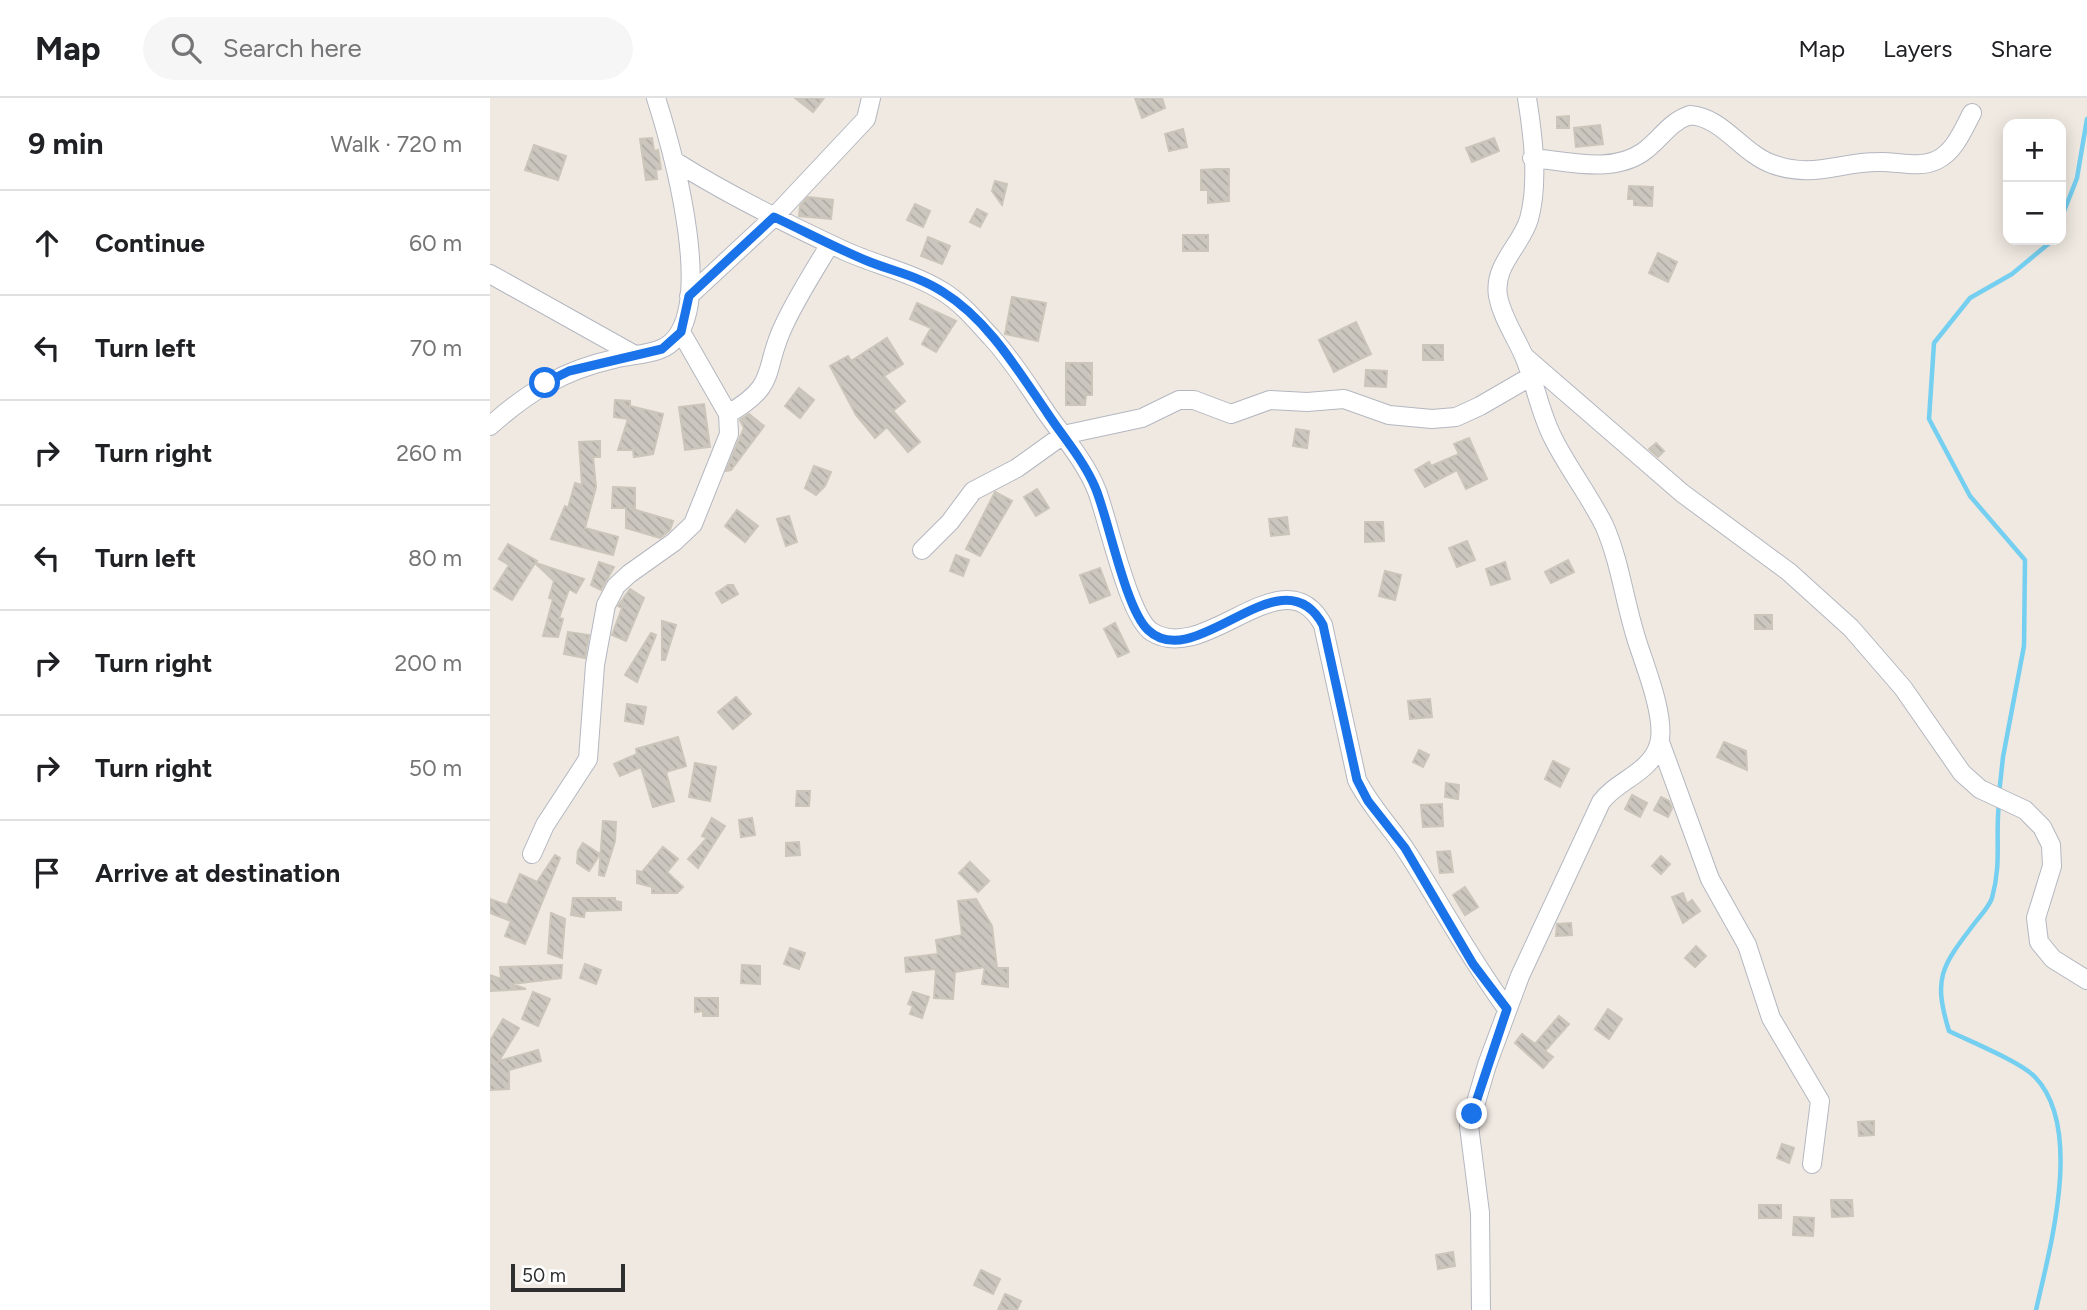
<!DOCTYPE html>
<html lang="en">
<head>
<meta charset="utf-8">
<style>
	:root { --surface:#fff; --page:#f6f6f6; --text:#202124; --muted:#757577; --line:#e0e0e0 }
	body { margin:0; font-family:Figtree,sans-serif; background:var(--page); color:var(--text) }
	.controls { position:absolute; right:21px; top:21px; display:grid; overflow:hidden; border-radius:14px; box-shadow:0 4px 18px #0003 }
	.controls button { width:63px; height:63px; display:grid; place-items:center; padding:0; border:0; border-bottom:2px solid var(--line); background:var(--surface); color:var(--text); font:35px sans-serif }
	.scale { position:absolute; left:21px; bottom:18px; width:114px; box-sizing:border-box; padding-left:7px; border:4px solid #2e2e2e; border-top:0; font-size:19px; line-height:24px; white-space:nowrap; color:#2e2e2e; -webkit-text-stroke:5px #fff; paint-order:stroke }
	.stop { position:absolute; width:21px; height:21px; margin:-16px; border:5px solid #1a73e8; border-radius:50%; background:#fff }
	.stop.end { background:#1a73e8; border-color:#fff; box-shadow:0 2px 7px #0008 }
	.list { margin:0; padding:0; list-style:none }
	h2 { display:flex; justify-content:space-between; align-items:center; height:91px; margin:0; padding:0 28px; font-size:30px }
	h2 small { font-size:23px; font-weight:400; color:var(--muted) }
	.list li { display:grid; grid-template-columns:46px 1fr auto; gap:21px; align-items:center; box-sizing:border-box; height:105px; padding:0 28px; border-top:2px solid var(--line) }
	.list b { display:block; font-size:26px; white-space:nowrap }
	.list em { font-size:23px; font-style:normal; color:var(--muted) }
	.icon { flex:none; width:38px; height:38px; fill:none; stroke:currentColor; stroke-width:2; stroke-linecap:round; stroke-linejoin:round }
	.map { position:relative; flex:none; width:1597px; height:1212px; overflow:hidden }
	header { display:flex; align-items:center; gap:42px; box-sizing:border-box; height:98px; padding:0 35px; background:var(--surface); border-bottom:2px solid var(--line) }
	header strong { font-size:33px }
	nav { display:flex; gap:38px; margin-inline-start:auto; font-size:24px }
	.search { width:490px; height:63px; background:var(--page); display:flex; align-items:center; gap:18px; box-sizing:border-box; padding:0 24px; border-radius:38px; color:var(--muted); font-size:26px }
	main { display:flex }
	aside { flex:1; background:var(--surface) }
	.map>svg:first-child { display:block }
</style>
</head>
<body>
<header>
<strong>Map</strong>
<div class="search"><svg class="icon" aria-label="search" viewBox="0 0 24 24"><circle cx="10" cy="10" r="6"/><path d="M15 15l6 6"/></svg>Search here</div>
<nav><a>Map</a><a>Layers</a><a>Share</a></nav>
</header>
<main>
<aside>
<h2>9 min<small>Walk · 720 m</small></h2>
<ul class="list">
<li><svg class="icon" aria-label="ahead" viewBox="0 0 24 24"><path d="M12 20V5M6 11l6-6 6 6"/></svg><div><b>Continue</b></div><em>60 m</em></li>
<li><svg class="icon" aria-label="left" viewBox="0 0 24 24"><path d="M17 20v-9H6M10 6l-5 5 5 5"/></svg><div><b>Turn left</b></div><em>70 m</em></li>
<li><svg class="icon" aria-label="right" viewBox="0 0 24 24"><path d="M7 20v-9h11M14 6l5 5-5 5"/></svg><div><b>Turn right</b></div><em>260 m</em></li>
<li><svg class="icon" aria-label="left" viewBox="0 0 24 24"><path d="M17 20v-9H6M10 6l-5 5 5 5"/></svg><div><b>Turn left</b></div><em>80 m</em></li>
<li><svg class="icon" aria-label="right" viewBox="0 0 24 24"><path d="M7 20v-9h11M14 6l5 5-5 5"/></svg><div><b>Turn right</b></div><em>200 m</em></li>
<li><svg class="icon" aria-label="right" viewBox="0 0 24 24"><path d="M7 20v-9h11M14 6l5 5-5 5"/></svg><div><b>Turn right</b></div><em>50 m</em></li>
<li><svg class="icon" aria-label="arrive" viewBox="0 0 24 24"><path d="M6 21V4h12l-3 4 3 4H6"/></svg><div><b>Arrive at destination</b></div></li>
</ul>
</aside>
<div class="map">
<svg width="1597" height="1212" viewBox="0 0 1597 1212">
	<defs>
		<pattern id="building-back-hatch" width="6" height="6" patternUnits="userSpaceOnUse" patternTransform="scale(1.75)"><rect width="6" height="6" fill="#cbc7bf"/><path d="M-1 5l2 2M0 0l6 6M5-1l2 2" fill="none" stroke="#afaba4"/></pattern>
	</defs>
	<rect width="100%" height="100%" fill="#efe9e1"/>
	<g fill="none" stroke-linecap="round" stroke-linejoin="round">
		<!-- stream -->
		<path stroke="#75cff0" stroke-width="4.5" d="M 1571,121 L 1587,80 L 1597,21
			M 1509,696 L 1513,659 L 1534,548 L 1535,462 L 1480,398 L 1439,321 L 1444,245 L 1480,200 L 1522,176 L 1563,142
			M 1509,705 C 1505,740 1512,764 1502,800 C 1499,809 1490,818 1484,826 C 1451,869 1443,880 1459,933 C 1479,943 1531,964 1545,979 C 1594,1030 1560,1150 1546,1212"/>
	</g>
	<!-- building -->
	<path fill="url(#building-back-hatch)" stroke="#cbc5ba" stroke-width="2" d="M 305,0 L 334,0 L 323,14 Z
		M 645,0 L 672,0 L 675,10 L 652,20 Z
		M 1079,18 L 1079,30 L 1067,30 L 1067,19 Z
		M 1110,27 L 1113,46 L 1086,49 L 1084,30 Z
		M 693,31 L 697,49 L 679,53 L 675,36 Z
		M 162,40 L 164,53 L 168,52 L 171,71 L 166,72 L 167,81 L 156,82 L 150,41 Z
		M 1004,40 L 1009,53 L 982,64 L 976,50 Z
		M 44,47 L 76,58 L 68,82 L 35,72 Z
		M 727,71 L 739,71 L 739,103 L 718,105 L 718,92 L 711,92 L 711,72 Z
		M 505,83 L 517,86 L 512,107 L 502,93 Z
		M 1139,88 L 1163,89 L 1162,108 L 1144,107 L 1144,101 L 1138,101 Z
		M 318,99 L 343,102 L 341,121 L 309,118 L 310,108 Z
		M 425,106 L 440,113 L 433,129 L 417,122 Z
		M 487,111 L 497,116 L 490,129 L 480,124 Z
		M 693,137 L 718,137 L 718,153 L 693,153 Z
		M 438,139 L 460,148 L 452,166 L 431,158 Z
		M 1168,155 L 1187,164 L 1178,184 L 1159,175 Z
		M 522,199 L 556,205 L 548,243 L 515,236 Z
		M 427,205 L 466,223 L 446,254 L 432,246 L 441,230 L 420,221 Z
		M 866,224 L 881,256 L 844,274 L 829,242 Z
		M 397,240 L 413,266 L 394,278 L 415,303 L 403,313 L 430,344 L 418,354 L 397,329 L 385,340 L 366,317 L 340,268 L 358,258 L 361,263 Z
		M 933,247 L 953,247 L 953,262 L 933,262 Z
		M 576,265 L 602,265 L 602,297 L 596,297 L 595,307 L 576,307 Z
		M 876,272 L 897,273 L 896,289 L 875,288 Z
		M 309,290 L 324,302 L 310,320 L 295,308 Z
		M 125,302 L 140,303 L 140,308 L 173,316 L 163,356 L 144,359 L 143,352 L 128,352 L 138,321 L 124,319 Z
		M 214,306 L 220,349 L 195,352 L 189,309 Z
		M 259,316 L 274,328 L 241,372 L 236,373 L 254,330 L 250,322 Z
		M 806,331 L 819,333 L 817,350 L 803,348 Z
		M 979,340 L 997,381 L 976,391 L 967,372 L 935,389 L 925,372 L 939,364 L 941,368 L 969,356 L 964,346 Z
		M 110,343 L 110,359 L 103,359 L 106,389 L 95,430 L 128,439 L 123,457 L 61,441 L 75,408 L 78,410 L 85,385 L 92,387 L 89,344 Z
		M 1166,345 L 1174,353 L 1168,359 L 1159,351 Z
		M 324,368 L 341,374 L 335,388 L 326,397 L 315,390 Z
		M 123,389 L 145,390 L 145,410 L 139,410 L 183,423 L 180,432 L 170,440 L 136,430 L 136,410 L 122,410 Z
		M 547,391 L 559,410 L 546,418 L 534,399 Z
		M 505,394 L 522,403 L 490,458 L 476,451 Z
		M 247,412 L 268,428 L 255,444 L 235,428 Z
		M 299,418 L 307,444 L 296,448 L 287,421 Z
		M 797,419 L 799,436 L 781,438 L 779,421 Z
		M 875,424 L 893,424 L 894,443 L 875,444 Z
		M 977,443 L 985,462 L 967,469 L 959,450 Z
		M 18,446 L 47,463 L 46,465 L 94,481 L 86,495 L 79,491 L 69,520 L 73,521 L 68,539 L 53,538 L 63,501 L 59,500 L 64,483 L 45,465 L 22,502 L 4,491 L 19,467 L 9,461 Z
		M 466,457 L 479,462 L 473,478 L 460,473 Z
		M 1078,462 L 1084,474 L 1061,485 L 1055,474 Z
		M 109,464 L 124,469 L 111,492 L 101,487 Z
		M 1015,464 L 1020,481 L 1001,487 L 996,471 Z
		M 610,470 L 620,497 L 600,505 L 590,477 Z
		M 895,473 L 911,477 L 905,502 L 889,498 Z
		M 238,487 L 243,487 L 248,496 L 232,505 L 226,495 Z
		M 140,491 L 154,500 L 136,543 L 122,537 L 132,510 L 128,508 Z
		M 1265,517 L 1282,517 L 1282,531 L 1265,531 Z
		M 172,523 L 186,527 L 175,562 L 172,562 Z
		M 625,525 L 639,554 L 628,559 L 614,531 Z
		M 78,534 L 99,537 L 95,560 L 74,556 Z
		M 161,535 L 166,537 L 147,584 L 135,577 Z
		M 246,599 L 261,616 L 243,631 L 228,614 Z
		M 940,601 L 942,619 L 920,621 L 918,603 Z
		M 137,606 L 156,609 L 153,626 L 135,623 Z
		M 188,639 L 196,668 L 176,674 L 184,703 L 163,709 L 151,669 L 130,678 L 124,666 L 147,656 L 146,651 Z
		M 1234,644 L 1256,653 L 1257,672 L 1227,659 Z
		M 929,652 L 939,657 L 933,669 L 923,664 Z
		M 1063,663 L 1079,671 L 1070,689 L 1055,681 Z
		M 205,665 L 226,669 L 220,703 L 199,699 Z
		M 956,685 L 969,687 L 968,701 L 955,699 Z
		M 307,693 L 320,693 L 319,708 L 306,708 Z
		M 1142,697 L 1157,705 L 1150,719 L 1135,711 Z
		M 1171,699 L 1179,703 L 1182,710 L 1178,719 L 1164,712 Z
		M 952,706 L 953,728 L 933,729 L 931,707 Z
		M 222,720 L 235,728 L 208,770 L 198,761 L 217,740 L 212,738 Z
		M 262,720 L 265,737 L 251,739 L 249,722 Z
		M 113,723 L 126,724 L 125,743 L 114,778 L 109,777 Z
		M 309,744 L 310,757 L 296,758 L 296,745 Z
		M 93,745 L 110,756 L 99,773 L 87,765 L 88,753 Z
		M 173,749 L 188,761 L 177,774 L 193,789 L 187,795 L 162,795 L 162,789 L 147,785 L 147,773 L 152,774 Z
		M 960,753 L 963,774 L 950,775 L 947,754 Z
		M 65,757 L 70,760 L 35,846 L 15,838 L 21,823 L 0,815 L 0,801 L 17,807 L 30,776 L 47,784 Z
		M 1171,758 L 1180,766 L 1171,776 L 1162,768 Z
		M 480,764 L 499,783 L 488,794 L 469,775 Z
		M 975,789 L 988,809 L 975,817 L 963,797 Z
		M 1193,795 L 1197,806 L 1202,802 L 1210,813 L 1193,825 L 1182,799 Z
		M 83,800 L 125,800 L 125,803 L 131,804 L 131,812 L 95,813 L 94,819 L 81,817 Z
		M 486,801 L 502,828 L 507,870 L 518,870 L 518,889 L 492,886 L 495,869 L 465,874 L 463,901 L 444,900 L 446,871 L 416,874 L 415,860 L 448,856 L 446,842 L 472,837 L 468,803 Z
		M 61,815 L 75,821 L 72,860 L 58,855 Z
		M 1081,825 L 1082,837 L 1066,838 L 1067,826 Z
		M 1206,848 L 1216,858 L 1205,869 L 1195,860 Z
		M 300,850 L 315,855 L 309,871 L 294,866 Z
		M 95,866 L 111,872 L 106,886 L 90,880 Z
		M 72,867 L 71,880 L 22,886 L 36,891 L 0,893 L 0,877 L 11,881 L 10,869 Z
		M 252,867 L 270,868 L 270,886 L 251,885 Z
		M 43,894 L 60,901 L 48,928 L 32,921 Z
		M 423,894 L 439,899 L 432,920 L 420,916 L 423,908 L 418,906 Z
		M 205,900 L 228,900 L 228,918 L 213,918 L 213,913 L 205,914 Z
		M 1118,911 L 1132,921 L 1119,941 L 1105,931 Z
		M 1069,918 L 1079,926 L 1055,953 L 1063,959 L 1053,970 L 1025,945 L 1032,936 L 1045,946 Z
		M 13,921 L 29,930 L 9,963 L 48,952 L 51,963 L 19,972 L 19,991 L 0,992 L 0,943 Z
		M 1384,1023 L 1384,1037 L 1369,1038 L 1368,1024 Z
		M 1292,1046 L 1304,1050 L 1299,1065 L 1287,1060 Z
		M 1341,1102 L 1362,1102 L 1363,1118 L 1342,1119 Z
		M 1269,1107 L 1291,1107 L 1291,1120 L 1269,1120 Z
		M 1304,1119 L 1324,1120 L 1323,1138 L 1303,1137 Z
		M 963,1154 L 965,1168 L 948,1171 L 946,1157 Z
		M 491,1172 L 510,1181 L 503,1196 L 484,1187 Z
		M 515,1196 L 531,1203 L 527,1212 L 508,1212 Z"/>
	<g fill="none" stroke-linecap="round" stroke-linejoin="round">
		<!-- street casing -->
		<g stroke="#b4b7c1" stroke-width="20">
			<path id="street" d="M 1042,60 C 1077,63 1122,76 1153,54 C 1170,42 1179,24 1200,17 C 1232,19 1252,55 1282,66 C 1323,81 1349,64 1388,64 C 1408,63 1428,71 1447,62 C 1465,53 1473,32 1482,15
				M 186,64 C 240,98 297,126 355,153 C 386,167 423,175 452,193 C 472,205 487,224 502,240 C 524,264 540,291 558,317 C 576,342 596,365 607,393 C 618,422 639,520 662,534 C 716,568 794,454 833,527 L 867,682 C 881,710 903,731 919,757 C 952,808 980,861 1017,911
				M 0,176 L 145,257
				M 199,198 L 284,119 L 376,21 L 381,0
				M 1034,258 L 1192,395 L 1299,474 L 1361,530 L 1413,590 L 1472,675 L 1490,691 L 1535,712 L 1552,729 L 1561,747 L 1562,768 L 1546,820 L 1549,844 L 1563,861 L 1597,882
				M 238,316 C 290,286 272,272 294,227 C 307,199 324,173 340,146
				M 0,328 C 38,294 74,272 124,261 C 139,257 157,257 171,251 C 233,226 181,47 166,0
				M 432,452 L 460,424 L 483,393 L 527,370 L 573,337 L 652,320 L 689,302 L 704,302 L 741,316 L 780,302 L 817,304 L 854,301 L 899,317 L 942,321 L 966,319 L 990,308 L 1040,279
				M 1170,644 L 1220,781 L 1257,847 L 1281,920 L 1330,1003 L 1322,1066
				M 42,756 L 55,727 L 98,661 L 105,567 L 116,507 L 126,488 L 139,476 L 184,444 L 203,426 L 239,336 L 238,316 L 191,234
				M 991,1212 L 990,1115 L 979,1028 L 997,967 L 1030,878 L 1111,704 C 1127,682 1161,675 1169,646 C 1176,622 1157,573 1149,549 C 1135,509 1131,465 1114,427 C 1099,397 1078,370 1063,340 C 1049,313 1045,283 1033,256 C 1024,236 1012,219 1008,198 C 1003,167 1031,148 1039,121 C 1049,85 1043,37 1037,0"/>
		</g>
		<!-- street -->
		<use href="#street" stroke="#fff" stroke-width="18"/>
	</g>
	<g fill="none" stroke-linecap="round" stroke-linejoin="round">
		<!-- route -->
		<path stroke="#1a73e8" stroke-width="9" d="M 55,285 L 79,273 L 172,251 L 191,234 L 199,198 L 284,119 C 314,133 344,149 375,162 C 401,173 429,178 453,194 C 497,221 527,271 556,313 C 572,338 593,361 605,389 C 619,422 635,510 658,532 C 706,578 792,451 833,527 L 867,682 L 878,703 L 915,750 L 983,866 L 1017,911 L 982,1016"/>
	</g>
</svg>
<div class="controls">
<button>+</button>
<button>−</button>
</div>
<div class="scale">50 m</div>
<div class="stop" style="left:55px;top:285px"></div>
<div class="stop end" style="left:982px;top:1016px"></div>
</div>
</main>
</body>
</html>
